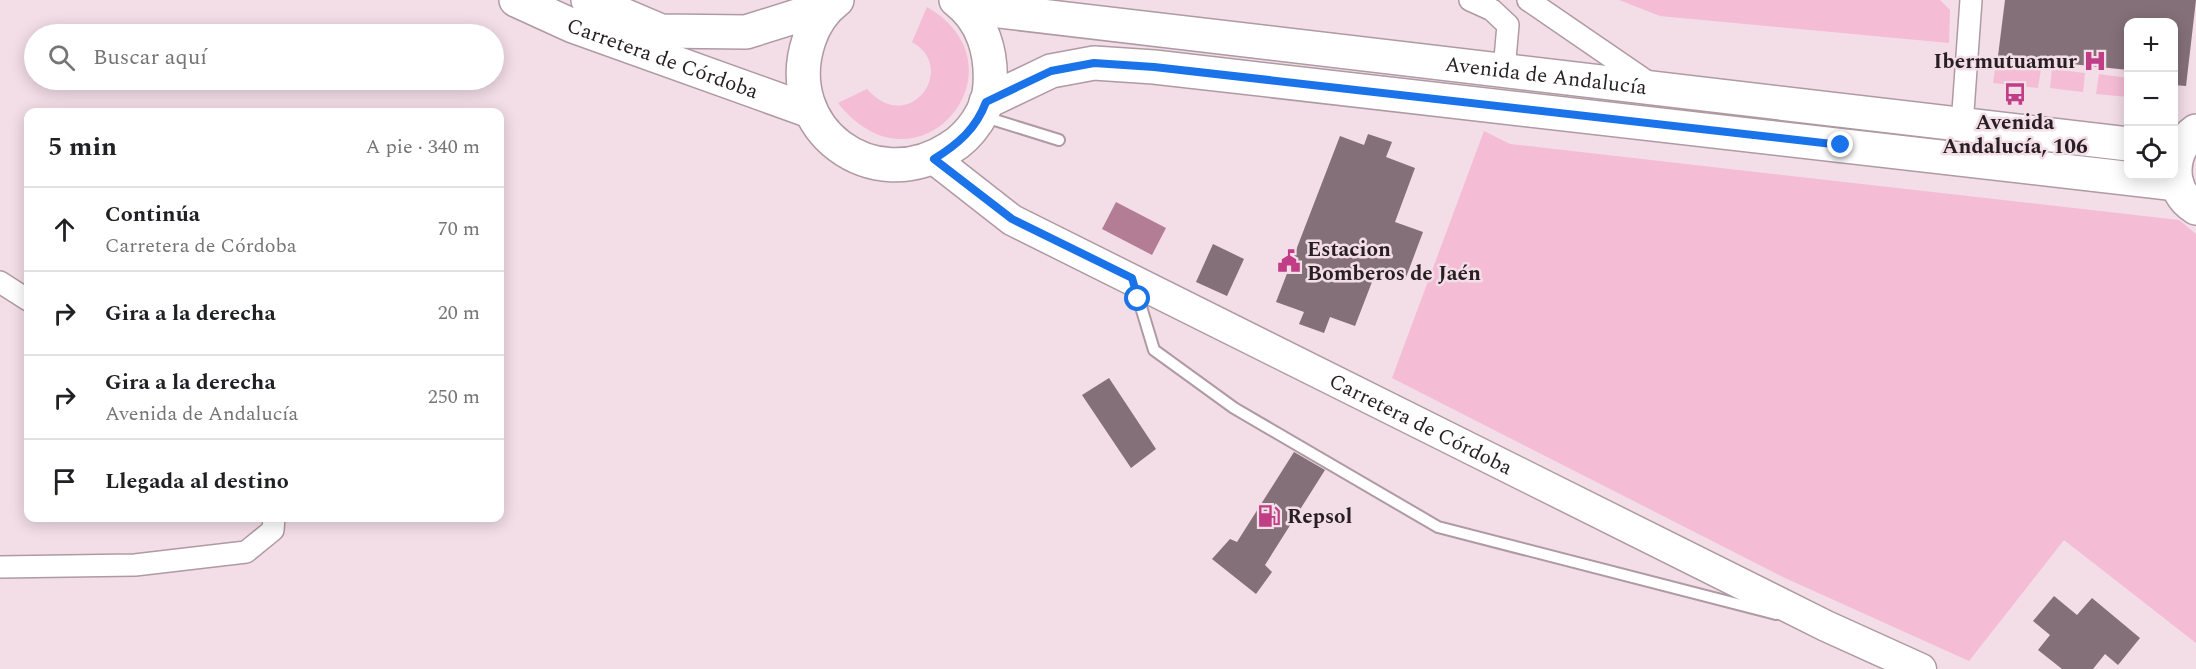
<!DOCTYPE html>
<html lang="es">
<head>
<meta charset="utf-8">
<style>
	:root { --surface:#fff; --page:#f6f6f6; --text:#202124; --muted:#757577; --line:#e0e0e0 }
	body { margin:0; font-family:Spectral,serif; background:var(--page); color:var(--text) }
	.controls { position:absolute; right:18px; top:18px; display:grid; overflow:hidden; border-radius:12px; box-shadow:0 3px 15px #0003 }
	.controls button { width:54px; height:54px; display:grid; place-items:center; padding:0; border:0; border-bottom:2px solid var(--line); background:var(--surface); color:var(--text); font:30px sans-serif }
	.stop { position:absolute; width:18px; height:18px; margin:-14px; border:4px solid #1a73e8; border-radius:50%; background:#fff }
	.stop.end { background:#1a73e8; border-color:#fff; box-shadow:0 2px 6px #0008 }
	.list { margin:0; padding:0; list-style:none }
	h2 { display:flex; justify-content:space-between; align-items:center; height:78px; margin:0; padding:0 24px; font-size:26px }
	h2 small { font-size:20px; font-weight:400; color:var(--muted) }
	.list li { display:grid; grid-template-columns:39px 1fr auto; gap:18px; align-items:center; box-sizing:border-box; height:84px; padding:0 24px; border-top:2px solid var(--line) }
	.list b { display:block; font-size:22px; white-space:nowrap }
	.list p { margin:0; font-size:20px; white-space:nowrap; color:var(--muted) }
	.list em { font-size:20px; font-style:normal; color:var(--muted) }
	.icon { flex:none; width:33px; height:33px; fill:none; stroke:currentColor; stroke-width:2; stroke-linecap:round; stroke-linejoin:round }
	.map { position:relative; flex:none; width:2196px; height:669px; overflow:hidden }
	.search { position:absolute; background:var(--surface); box-shadow:0 3px 15px #0003; left:24px; top:24px; width:480px; height:66px; display:flex; align-items:center; gap:15px; box-sizing:border-box; padding:0 21px; border-radius:33px; color:var(--muted); font-size:22px }
	.panel { position:absolute; background:var(--surface); box-shadow:0 3px 15px #0003; left:24px; top:108px; width:480px; height:414px; border-radius:12px }
	.map>svg:first-child { display:block }
</style>
</head>
<body>
<div class="map">
<svg width="2196" height="669" viewBox="0 0 2196 669">
	<rect width="100%" height="100%" fill="#f3dde6"/>
	<!-- green -->
	<path fill="#f5bcd5" d="M 1619,0 L 1940,0 L 1950,10 L 1949,43 L 1660,16 Z
		M 927,7 C 1031,67 918,204 838,103 L 867,89 C 909,137 959,68 912,42 Z
		M 1996,63 L 2041,69 L 2038,88 L 1993,83 Z
		M 2052,69 L 2085,73 L 2083,92 L 2050,88 Z
		M 2099,74 L 2128,78 L 2128,97 L 2096,94 Z
		M 1484,131 L 1510,144 L 2179,220 L 2196,234 L 2196,643 L 2064,540 L 1969,661 L 1785,578 L 1392,378 Z"/>
	<!-- water -->
	<path fill="#b47d96" d="M 1116,202 L 1166,228 L 1152,255 L 1102,229 Z"/>
	<!-- building -->
	<path fill="#847079" d="M 2005,0 L 2196,0 L 2186,86 L 2174,85 L 2174,22 L 2128,22 L 2128,70 L 1998,56 Z
		M 1368,134 L 1392,142 L 1386,157 L 1415,168 L 1395,222 L 1423,232 L 1405,280 L 1377,269 L 1355,326 L 1330,317 L 1324,333 L 1299,324 L 1304,312 L 1276,302 L 1340,136 L 1364,145 Z
		M 1213,244 L 1244,259 L 1227,296 L 1196,282 Z
		M 1109,378 L 1156,449 L 1131,468 L 1082,395 Z
		M 1294,452 L 1325,470 L 1265,565 L 1272,572 L 1256,594 L 1212,559 L 1230,539 L 1237,542 Z
		M 2054,596 L 2077,615 L 2092,598 L 2140,638 L 2118,665 L 2105,654 L 2093,669 L 2062,669 L 2038,650 L 2050,635 L 2033,621 Z"/>
	<g fill="none" stroke-linecap="round" stroke-linejoin="round">
		<!-- lane casing -->
		<g stroke="#af9aa3" stroke-width="14">
			<path id="lane" d="M 985,117 L 1059,140
				M 1135,287 L 1154,350 L 1234,408 L 1438,527 L 1776,614"/>
		</g>
		<!-- street casing -->
		<g stroke="#af9aa3" stroke-width="24">
			<path id="street" d="M 1470,0 L 1492,10 L 1508,25 L 1504,70
				M 1528,0 L 1652,85
				M 1962,125 L 1971,0
				M 0,282 L 28,300
				M 0,567 L 135,565 L 246,552 L 273,530 L 274,518"/>
		</g>
		<!-- secondary casing -->
		<g stroke="#af9aa3" stroke-width="33">
			<g id="secondary">
				<path id="s1" d="M 934,159 L 1012,220 L 1826,626 L 1921,669"/>
			</g>
		</g>
		<!-- primary casing -->
		<g stroke="#af9aa3" stroke-width="36">
			<g id="primary">
				<path id="s2" d="M 516,0 L 573,26 L 810,111"/>
				<path d="M 588,0 L 661,31 L 746,32 L 829,6"/>
				<path d="M 837,0 C 824,10 814,25 809,40 C 779,129 873,198 950,148 C 970,136 989,110 990,85 C 992,53 983,20 956,0"/>
				<path id="s3" d="M 965,7 L 2128,144"/>
				<path d="M 986,102 L 1051,71 L 1094,63 L 1154,67 L 2177,184"/>
				<path d="M 2196,131 C 2169,150 2167,190 2196,208"/>
			</g>
		</g>
		<!-- lane -->
		<use href="#lane" stroke="#fff" stroke-width="10"/>
		<!-- street -->
		<use href="#street" stroke="#fff" stroke-width="21"/>
		<!-- secondary -->
		<use href="#secondary" stroke="#fff" stroke-width="30"/>
		<!-- primary -->
		<use href="#primary" stroke="#fff" stroke-width="33"/>
	</g>
	<g fill="none" stroke-linecap="round" stroke-linejoin="round">
		<!-- route -->
		<path stroke="#1a73e8" stroke-width="8" d="M 1138,299 L 1132,278 L 1012,219 L 934,159 C 958,144 976,129 986,102 L 1051,71 L 1094,63 L 1154,67 L 1841,145"/>
	</g>
	<!-- icons -->
	<defs>
		<g id="hospital-bare" transform="scale(1.8)"><path d="M-5-5h3v3.5h4V-5h3V5h-3V1.5h-4V5h-3Z" fill="#c03e86" stroke="#f3dde6" stroke-width="2.5" paint-order="stroke"/></g>
		<g id="bus-bare" transform="scale(1.8)"><path d="M-5-6H5V4H4V6H2V4H-2V6H-4V4H-5ZM-3.5-4V0h7V-4ZM-3.5 1.2v1.5H-2V1.2ZM2 1.2v1.5H3.5V1.2Z" fill="#c03e86" stroke="#f3dde6" stroke-width="2.5" paint-order="stroke"/></g>
		<g id="civic-bare" transform="scale(1.8)"><path d="M-.6-6.5H3V-4.5H.6V-3L4-1V1h2V6H-6V1h2V-1L-.6-3ZM-1.2 2.5V6h2.4V2.5Z" fill="#c03e86" stroke="#f3dde6" stroke-width="2.5" paint-order="stroke"/></g>
		<g id="fuel-bare" transform="scale(1.8)"><path d="M-5.5-6h7V0h2V4h1.3V-2.5L3-4.5l.8-.8L6-3V5H2.5V1h-1V6h-7ZM-4.2-4.7v3.2H.2V-4.7Z" fill="#c03e86" stroke="#f3dde6" stroke-width="2.5" paint-order="stroke"/></g>
	</defs>
	<g fill-rule="evenodd">
		<use href="#hospital-bare" x="2095" y="61"/>
		<use href="#bus-bare" x="2015" y="94"/>
		<use href="#civic-bare" x="1289" y="261"/>
		<use href="#fuel-bare" x="1269" y="516"/>
	</g>
	<g text-anchor="middle" stroke-width="5" stroke-linejoin="round" paint-order="stroke">
		<!-- street labels -->
		<g font-size="21" fill="#271f22" stroke="#f3dde6">
			<text dy="7" stroke="none"><textPath href="#s2" startOffset="158">Carretera de Córdoba</textPath></text>
			<text dy="7" stroke="none"><textPath href="#s3" startOffset="585">Avenida de Andalucía</textPath></text>
			<text dy="7" stroke="none"><textPath href="#s1" startOffset="556">Carretera de Córdoba</textPath></text>
		</g>
		<!-- poi labels -->
		<g font-size="21" font-weight="bold" fill="#271f22" stroke="#f3dde6" text-anchor="start">
			<text x="2077" y="68" text-anchor="end">Ibermutuamur</text>
			<text x="2015" y="129" text-anchor="middle">Avenida<tspan x="2015" dy="24">Andalucía, 106</tspan></text>
			<text x="1307" y="256">Estacion<tspan x="1307" dy="24">Bomberos de Jaén</tspan></text>
			<text x="1287" y="523">Repsol</text>
		</g>
	</g>
</svg>
<div class="controls">
<button>+</button>
<button>−</button>
<button><svg class="icon" aria-label="locate" viewBox="0 0 24 24"><circle cx="12" cy="12" r="6"/><path d="M12 2v4M12 18v4M2 12h4M18 12h4"/></svg></button>
</div>
<div class="stop" style="left:1138px;top:299px"></div>
<div class="stop end" style="left:1841px;top:145px"></div>
<div class="search"><svg class="icon" aria-label="search" viewBox="0 0 24 24"><circle cx="10" cy="10" r="6"/><path d="M15 15l6 6"/></svg>Buscar aquí</div>
<section class="panel">
<h2>5 min<small>A pie · 340 m</small></h2>
<ul class="list">
<li><svg class="icon" aria-label="ahead" viewBox="0 0 24 24"><path d="M12 20V5M6 11l6-6 6 6"/></svg><div><b>Continúa</b><p>Carretera de Córdoba</p></div><em>70 m</em></li>
<li><svg class="icon" aria-label="right" viewBox="0 0 24 24"><path d="M7 20v-9h11M14 6l5 5-5 5"/></svg><div><b>Gira a la derecha</b></div><em>20 m</em></li>
<li><svg class="icon" aria-label="right" viewBox="0 0 24 24"><path d="M7 20v-9h11M14 6l5 5-5 5"/></svg><div><b>Gira a la derecha</b><p>Avenida de Andalucía</p></div><em>250 m</em></li>
<li><svg class="icon" aria-label="arrive" viewBox="0 0 24 24"><path d="M6 21V4h12l-3 4 3 4H6"/></svg><div><b>Llegada al destino</b></div></li>
</ul>
</section>
</div>
</body>
</html>
